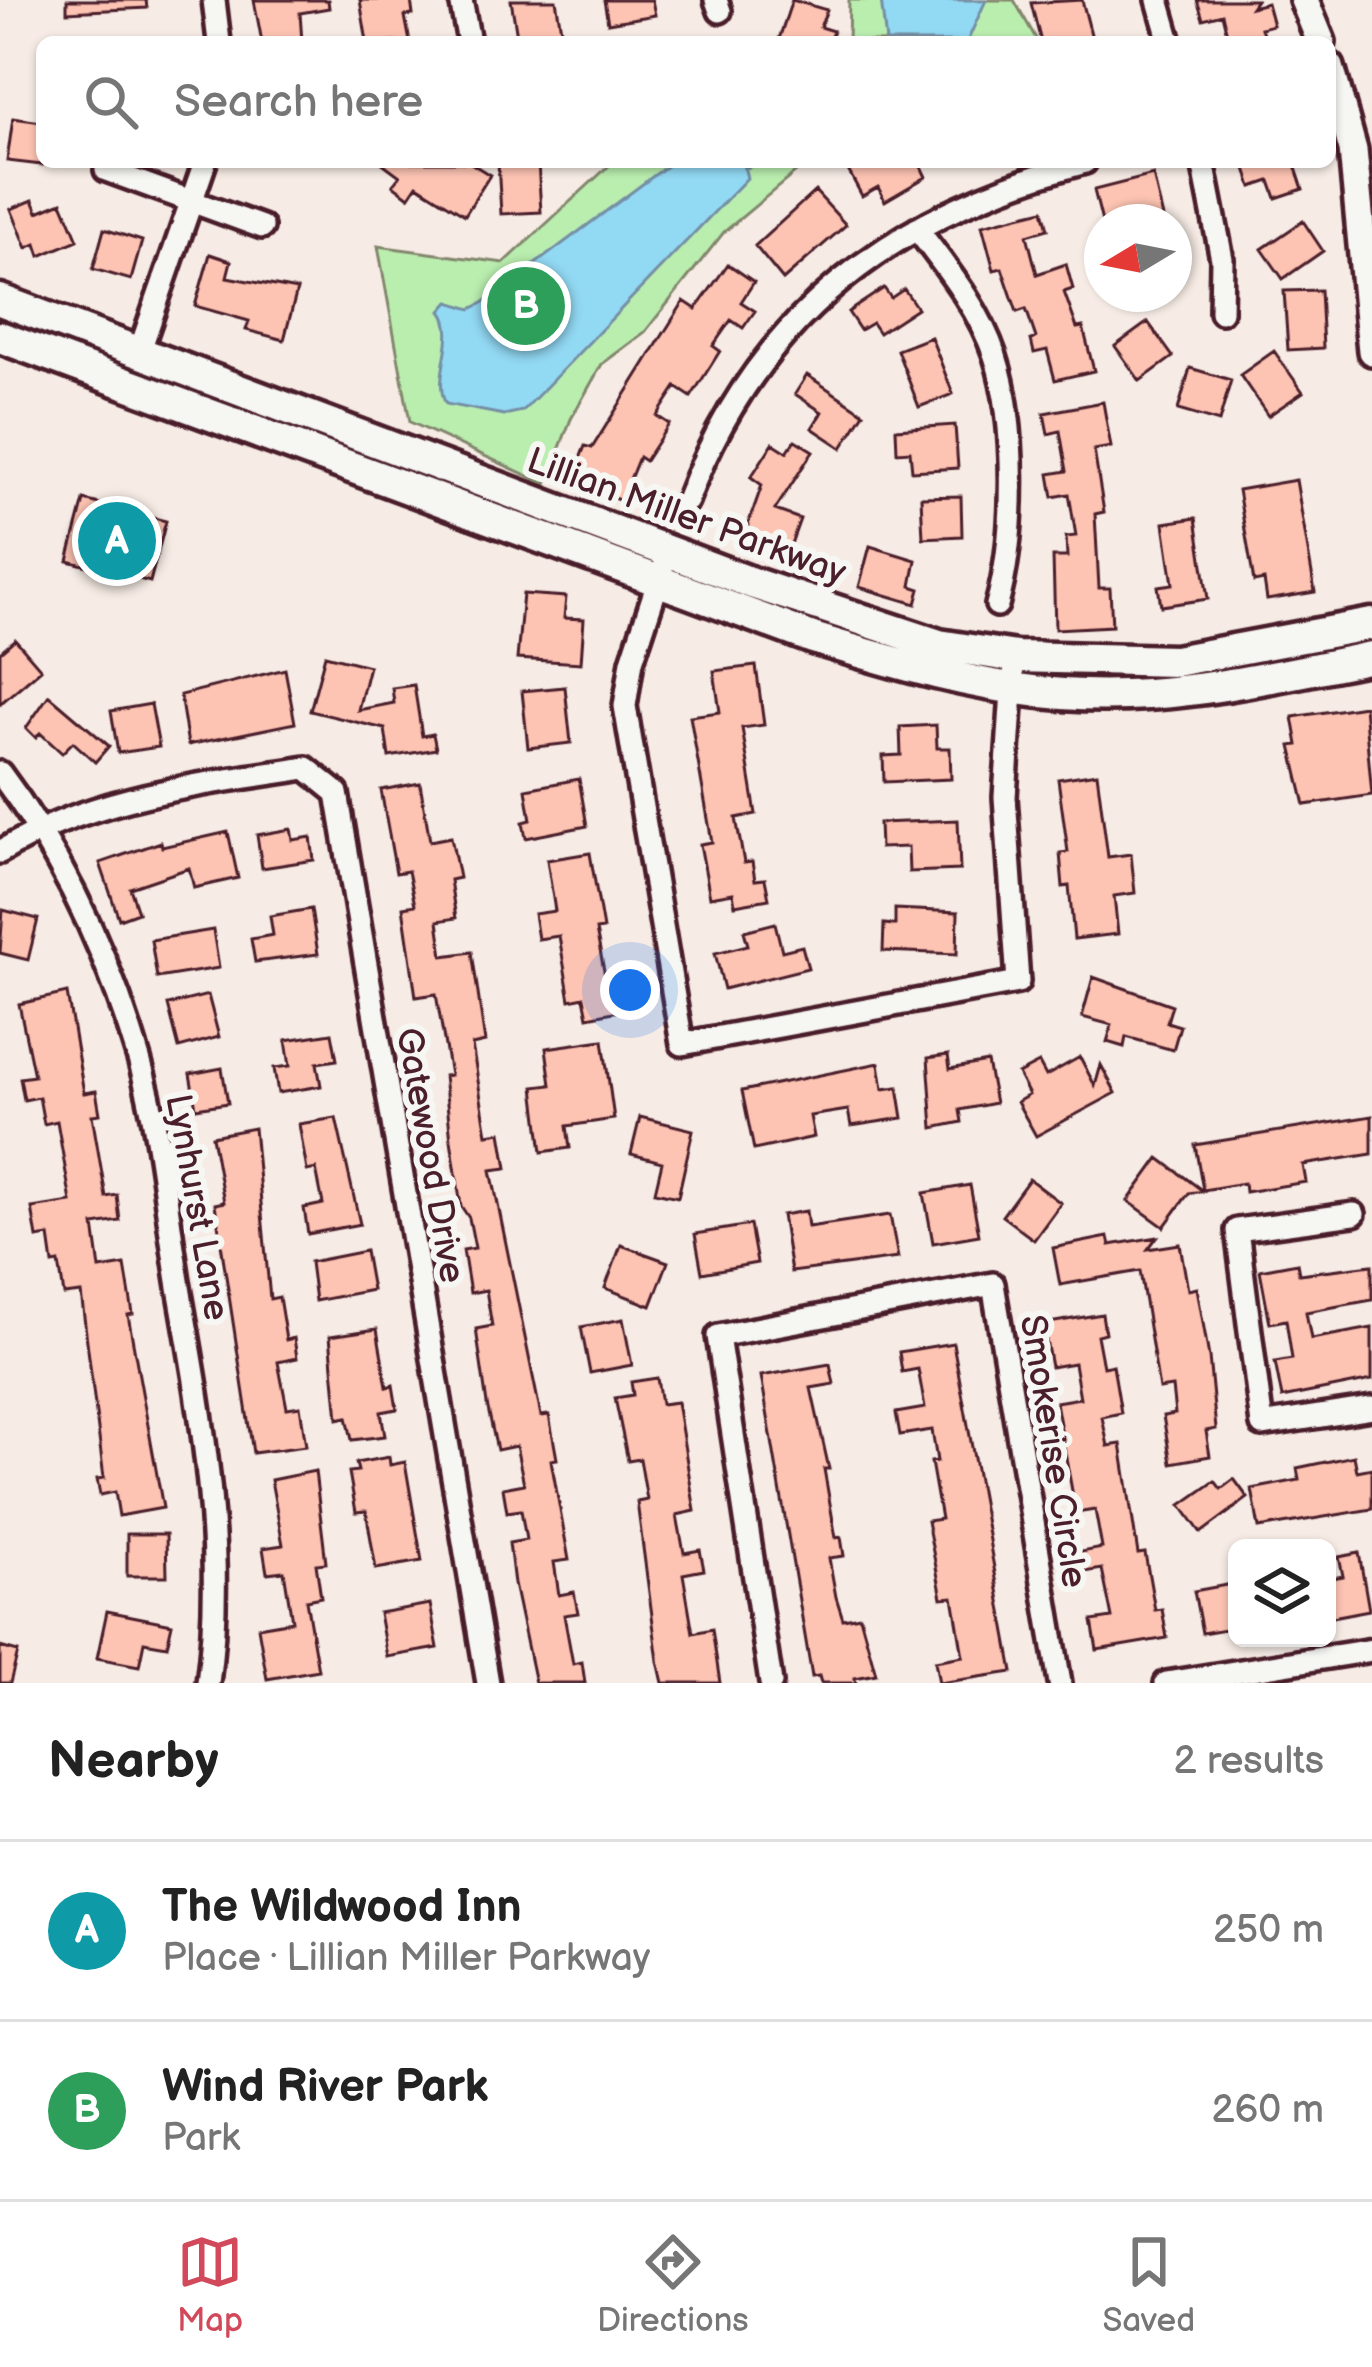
<!DOCTYPE html>
<html lang="en">
<head>
<meta charset="utf-8">
<style>
	:root { --surface:#fff; --page:#f2f2f2; --text:#222; --muted:#767676; --line:#e0e0e0; --accent:#d1495b }
	body { margin:0; font-family:"Balsamiq Sans",sans-serif; background:var(--page); color:var(--text) }
	.controls { position:absolute; right:36px; bottom:36px; display:grid; overflow:hidden; border-radius:18px; box-shadow:0 3px 9px #0004 }
	.controls button { width:108px; height:108px; display:grid; place-items:center; padding:0; border:0; border-bottom:3px solid var(--line); background:var(--surface); color:var(--text); font:60px sans-serif }
	.compass { position:absolute; left:1084px; top:204px; width:108px; height:108px; border-radius:50%; background:var(--surface); box-shadow:0 3px 9px #0004; rotate:260deg }
	.you { position:absolute; left:630px; top:990px; width:42px; height:42px; margin:-30px; border:9px solid #fff; border-radius:50%; background:#1a73e8; box-shadow:0 0 0 18px #1a73e833 }
	.badge { display:grid; place-items:center; width:78px; height:78px; border-radius:50%; background:var(--accent); color:#fff; font-size:39px; font-weight:700 }
	.pin { position:absolute; translate:-50% -50%; border:6px solid #fff; box-shadow:0 3px 12px #0006 }
	.list { margin:0; padding:0; list-style:none }
	h2 { display:flex; justify-content:space-between; align-items:center; height:156px; margin:0; padding:0 48px; font-size:51px }
	h2 small { font-size:39px; font-weight:400; color:var(--muted) }
	.list li { display:grid; grid-template-columns:78px 1fr auto; gap:36px; align-items:center; box-sizing:border-box; height:180px; padding:0 48px; border-top:3px solid var(--line) }
	.list b { display:block; font-size:45px; white-space:nowrap }
	.list p { margin:0; font-size:39px; white-space:nowrap; color:var(--muted) }
	.list em { font-size:39px; font-style:normal; color:var(--muted) }
	.icon { flex:none; width:66px; height:66px; fill:none; stroke:currentColor; stroke-width:2; stroke-linecap:round; stroke-linejoin:round }
	.map { position:relative; flex:none; width:1372px; height:1683px; overflow:hidden }
	.search { position:absolute; background:var(--surface); box-shadow:0 3px 9px #0004; left:36px; right:36px; top:36px; height:132px; display:flex; align-items:center; gap:30px; box-sizing:border-box; padding:0 42px; border-radius:18px; color:var(--muted); font-size:45px }
	.sheet { height:516px; background:var(--surface) }
	nav { display:flex; justify-content:space-around; align-items:center; box-sizing:border-box; height:168px; border-top:3px solid var(--line); background:var(--surface); font-size:33px; color:var(--muted) }
	nav a { display:grid; justify-items:center; gap:6px }
	nav .on { color:var(--accent) }
	.map>svg:first-child { display:block }
</style>
</head>
<body>
<div class="map">
<svg width="1372" height="1683" viewBox="0 0 1372 1683">
	<rect width="100%" height="100%" fill="#f7ece5"/>
	<filter id="ink" filterUnits="userSpaceOnUse"><feTurbulence type="fractalNoise" baseFrequency=".00833" numOctaves="2"/><feDisplacementMap in="SourceGraphic" scale="24" xChannelSelector="R" yChannelSelector="G"/><feConvolveMatrix kernelMatrix="1 2 1 2 8 2 1 2 1" color-interpolation-filters="sRGB"/></filter>
	<g filter="url(#ink)">
		<!-- green -->
		<path fill="#baeeaf" stroke="#82866d" stroke-width="3" d="M 849,0 L 1014,0 L 1038,42 L 848,42 Z
			M 613,162 L 808,162 L 724,232 L 645,332 L 602,364 L 571,419 L 546,484 L 410,422 L 378,246 L 504,263 Z"/>
		<!-- water -->
		<path fill="#92d9f4" stroke="#758fa4" stroke-width="3" d="M 881,0 L 986,0 L 967,42 L 886,42 Z
			M 672,162 L 743,162 L 747,178 L 523,411 L 504,415 L 446,404 C 431,378 460,335 441,311 L 449,302 L 471,309 L 483,303 Z"/>
		<g fill="none" stroke-linecap="round" stroke-linejoin="round">
			<!-- stream -->
			<path stroke="#758fa4" stroke-width="6" d="M 745,167 L 758,162"/>
		</g>
		<!-- building -->
		<path fill="#fdc4b3" stroke="#4a1f2b" stroke-width="3" d="M 67,0 L 146,0 L 147,8 L 67,12 Z
			M 254,0 L 328,0 L 329,8 L 300,13 L 302,42 L 262,42 Z
			M 360,0 L 411,0 L 413,15 L 405,16 L 410,42 L 367,42 Z
			M 511,0 L 556,0 L 563,42 L 518,42 Z
			M 604,0 L 652,0 L 655,15 L 608,23 Z
			M 792,0 L 827,10 L 820,27 L 833,31 L 829,42 L 778,42 Z
			M 1082,0 L 1093,42 L 1041,42 L 1031,3 Z
			M 1197,0 L 1256,0 L 1251,7 L 1267,3 L 1273,25 L 1261,28 L 1266,42 L 1229,42 L 1222,14 L 1203,19 Z
			M 13,118 L 42,122 L 42,165 L 7,161 Z
			M 381,162 L 469,162 L 490,175 L 465,215 L 417,185 L 409,197 L 393,185 L 400,176 Z
			M 498,162 L 538,162 L 541,212 L 501,214 Z
			M 863,162 L 919,162 L 926,177 L 885,201 L 878,187 L 862,196 L 848,170 Z
			M 1244,162 L 1294,162 L 1303,189 L 1276,198 L 1270,181 L 1252,187 Z
			M 1153,175 L 1164,222 L 1102,222 L 1094,190 Z
			M 815,191 L 846,225 L 783,280 L 755,246 Z
			M 33,200 L 38,212 L 62,202 L 78,240 L 40,256 L 36,244 L 27,248 L 11,209 Z
			M 1043,210 L 1048,229 L 1027,235 L 1037,274 L 1066,264 L 1073,289 L 1064,292 L 1077,328 L 1083,327 L 1094,371 L 1055,380 L 1047,350 L 1034,353 L 1031,340 L 1036,338 L 1026,309 L 1017,312 L 1002,268 L 994,270 L 982,225 Z
			M 1303,221 L 1323,251 L 1283,279 L 1262,249 Z
			M 104,229 L 142,241 L 131,280 L 93,269 Z
			M 210,254 L 231,261 L 227,277 L 297,290 L 284,340 L 246,330 L 249,321 L 195,306 Z
			M 728,264 L 754,282 L 741,302 L 755,311 L 743,328 L 731,320 L 713,346 L 720,351 L 691,397 L 676,387 L 657,416 L 669,424 L 645,461 L 639,457 L 621,501 L 571,481 L 585,446 L 592,448 L 684,301 L 696,309 Z
			M 884,288 L 891,298 L 904,289 L 917,308 L 879,333 L 872,323 L 860,330 L 848,312 Z
			M 1320,290 L 1323,348 L 1288,350 L 1284,291 Z
			M 1148,322 L 1173,357 L 1140,381 L 1115,346 Z
			M 931,337 L 953,394 L 919,407 L 897,350 Z
			M 1274,351 L 1303,392 L 1268,416 L 1240,375 Z
			M 1190,368 L 1231,380 L 1219,422 L 1178,410 Z
			M 807,375 L 864,413 L 842,448 L 812,428 L 822,412 L 795,394 Z
			M 1103,402 L 1111,447 L 1094,450 L 1104,512 L 1095,514 L 1099,588 L 1110,588 L 1112,626 L 1055,629 L 1053,557 L 1067,557 L 1066,537 L 1076,536 L 1069,494 L 1053,497 L 1049,474 L 1067,471 L 1060,431 L 1048,434 L 1044,413 Z
			M 955,425 L 958,468 L 912,471 L 910,451 L 897,452 L 896,429 Z
			M 795,440 L 813,451 L 775,510 L 800,519 L 787,555 L 743,539 L 762,485 L 751,477 L 773,443 L 787,452 Z
			M 1296,480 L 1315,592 L 1267,600 L 1264,580 L 1254,582 L 1238,490 Z
			M 961,496 L 962,536 L 923,538 L 921,497 Z
			M 84,500 L 166,521 L 150,582 L 68,561 Z
			M 1196,518 L 1208,599 L 1161,606 L 1158,586 L 1173,584 L 1164,523 Z
			M 870,546 L 916,560 L 911,586 L 920,589 L 916,604 L 859,587 Z
			M 523,594 L 566,597 L 564,618 L 584,619 L 581,663 L 517,659 Z
			M 15,639 L 41,669 L 0,704 L 0,652 Z
			M 325,655 L 369,666 L 358,710 L 394,703 L 392,688 L 414,685 L 422,736 L 433,734 L 436,749 L 389,757 L 385,729 L 310,711 Z
			M 756,666 L 764,725 L 742,728 L 756,814 L 736,818 L 744,863 L 752,862 L 755,880 L 765,879 L 769,899 L 735,905 L 733,893 L 710,897 L 700,844 L 712,842 L 690,716 L 720,712 L 714,671 Z
			M 285,669 L 295,723 L 188,745 L 180,695 Z
			M 565,687 L 571,743 L 528,748 L 522,691 Z
			M 49,695 L 109,746 L 95,762 L 73,742 L 62,753 L 40,733 L 36,738 L 26,728 Z
			M 151,704 L 159,747 L 118,753 L 111,711 Z
			M 1364,706 L 1372,795 L 1305,805 L 1291,746 L 1298,745 L 1293,717 Z
			M 936,725 L 937,748 L 950,748 L 951,779 L 884,782 L 883,756 L 901,755 L 900,727 Z
			M 1097,773 L 1108,857 L 1131,854 L 1135,893 L 1114,896 L 1118,934 L 1074,939 L 1069,886 L 1063,887 L 1060,853 L 1068,852 L 1058,779 Z
			M 579,779 L 587,826 L 526,838 L 523,822 L 531,820 L 526,789 Z
			M 420,783 L 430,841 L 451,837 L 459,878 L 450,880 L 456,918 L 438,921 L 443,956 L 472,952 L 485,1042 L 472,1045 L 487,1134 L 501,1132 L 507,1168 L 491,1170 L 541,1416 L 549,1415 L 557,1459 L 551,1460 L 569,1560 L 554,1562 L 559,1595 L 574,1592 L 578,1613 L 564,1615 L 573,1664 L 582,1662 L 585,1683 L 535,1683 L 514,1584 L 509,1543 L 526,1540 L 521,1510 L 507,1512 L 503,1488 L 524,1484 L 516,1446 L 497,1450 L 487,1404 L 476,1329 L 492,1326 L 486,1290 L 470,1293 L 463,1250 L 475,1248 L 469,1218 L 461,1206 L 451,1140 L 444,1076 L 450,1075 L 436,994 L 416,997 L 403,907 L 415,905 L 408,871 L 396,873 L 381,790 Z
			M 958,820 L 960,870 L 909,872 L 908,847 L 880,848 L 879,823 Z
			M 291,829 L 293,840 L 311,837 L 314,860 L 262,868 L 257,835 Z
			M 228,832 L 238,878 L 194,888 L 189,868 L 130,888 L 138,912 L 119,919 L 100,863 L 161,842 L 162,847 Z
			M 590,853 L 603,929 L 596,930 L 608,991 L 615,990 L 619,1011 L 588,1017 L 584,997 L 570,1000 L 559,936 L 538,939 L 534,914 L 555,911 L 547,860 Z
			M 311,909 L 318,954 L 255,962 L 251,939 L 273,935 L 270,916 Z
			M 895,909 L 958,912 L 957,954 L 883,951 L 884,924 L 895,925 Z
			M 3,910 L 38,919 L 28,960 L 0,953 Z
			M 775,923 L 782,951 L 802,946 L 808,968 L 724,989 L 715,953 L 748,945 L 744,931 Z
			M 213,930 L 219,968 L 157,978 L 151,940 Z
			M 1093,977 L 1172,1005 L 1167,1022 L 1180,1026 L 1173,1050 L 1126,1037 L 1124,1047 L 1107,1042 L 1112,1025 L 1082,1017 Z
			M 67,993 L 84,1093 L 96,1091 L 100,1114 L 92,1115 L 106,1197 L 117,1195 L 120,1221 L 94,1225 L 100,1269 L 125,1265 L 133,1314 L 128,1315 L 163,1508 L 119,1516 L 115,1492 L 100,1495 L 97,1479 L 104,1478 L 81,1293 L 64,1295 L 59,1263 L 53,1264 L 49,1236 L 37,1238 L 32,1208 L 71,1202 L 57,1121 L 44,1124 L 39,1097 L 24,1100 L 20,1078 L 34,1076 L 19,1004 Z
			M 208,995 L 219,1037 L 179,1048 L 168,1005 Z
			M 332,1033 L 337,1060 L 317,1063 L 321,1086 L 278,1093 L 274,1068 L 290,1066 L 286,1040 Z
			M 603,1040 L 614,1119 L 567,1126 L 570,1148 L 542,1152 L 534,1087 L 551,1085 L 546,1048 Z
			M 948,1055 L 950,1069 L 987,1062 L 995,1103 L 960,1110 L 962,1122 L 933,1128 L 928,1058 Z
			M 1080,1057 L 1095,1086 L 1101,1065 L 1116,1093 L 1036,1136 L 1017,1102 L 1029,1095 L 1018,1074 L 1039,1063 L 1046,1076 Z
			M 879,1063 L 883,1089 L 898,1087 L 903,1118 L 851,1126 L 848,1110 L 810,1116 L 814,1137 L 754,1150 L 742,1091 Z
			M 222,1068 L 228,1103 L 196,1108 L 190,1074 Z
			M 1372,1116 L 1372,1154 L 1303,1165 L 1306,1182 L 1245,1192 L 1244,1183 L 1203,1190 L 1195,1145 Z
			M 640,1117 L 693,1130 L 678,1197 L 655,1192 L 662,1162 L 631,1154 Z
			M 336,1118 L 360,1224 L 308,1234 L 304,1208 L 323,1204 L 316,1169 L 307,1171 L 299,1124 Z
			M 254,1128 L 270,1299 L 279,1297 L 286,1340 L 294,1338 L 297,1358 L 278,1362 L 287,1408 L 300,1406 L 306,1446 L 253,1453 L 215,1204 L 224,1202 L 212,1136 Z
			M 1159,1158 L 1203,1191 L 1189,1193 L 1164,1227 L 1128,1201 Z
			M 1029,1179 L 1061,1203 L 1034,1240 L 1002,1216 Z
			M 970,1185 L 979,1235 L 933,1243 L 924,1193 Z
			M 806,1211 L 808,1227 L 890,1215 L 898,1258 L 791,1272 L 782,1215 Z
			M 750,1225 L 757,1263 L 702,1273 L 695,1234 Z
			M 1108,1237 L 1110,1245 L 1157,1237 L 1148,1249 L 1180,1244 L 1188,1290 L 1197,1288 L 1209,1357 L 1216,1429 L 1206,1431 L 1210,1456 L 1171,1463 L 1163,1416 L 1175,1414 L 1172,1387 L 1159,1389 L 1140,1271 L 1060,1285 L 1053,1248 Z
			M 621,1245 L 668,1262 L 651,1306 L 605,1288 Z
			M 365,1251 L 372,1290 L 315,1301 L 310,1262 Z
			M 1297,1263 L 1299,1274 L 1372,1265 L 1372,1300 L 1306,1312 L 1311,1339 L 1372,1328 L 1372,1380 L 1282,1398 L 1275,1362 L 1292,1359 L 1286,1320 L 1270,1323 L 1260,1270 Z
			M 1102,1314 L 1105,1333 L 1097,1335 L 1103,1367 L 1113,1365 L 1121,1413 L 1102,1417 L 1108,1446 L 1121,1444 L 1138,1554 L 1145,1553 L 1155,1610 L 1162,1609 L 1167,1638 L 1097,1650 L 1092,1621 L 1112,1618 L 1102,1569 L 1085,1572 L 1081,1552 L 1102,1548 L 1095,1510 L 1076,1513 L 1056,1402 L 1080,1398 L 1074,1363 L 1051,1367 L 1043,1324 Z
			M 623,1319 L 632,1365 L 590,1373 L 581,1327 Z
			M 377,1329 L 387,1387 L 393,1385 L 397,1409 L 381,1412 L 385,1436 L 352,1440 L 347,1417 L 338,1419 L 330,1336 Z
			M 953,1343 L 1013,1672 L 939,1683 L 935,1661 L 963,1656 L 953,1597 L 942,1598 L 927,1521 L 941,1519 L 931,1462 L 937,1461 L 932,1430 L 900,1435 L 896,1413 L 925,1408 L 918,1369 L 902,1372 L 899,1352 Z
			M 830,1364 L 834,1384 L 811,1388 L 829,1469 L 824,1469 L 836,1538 L 841,1537 L 844,1556 L 829,1558 L 836,1597 L 843,1619 L 860,1616 L 876,1674 L 855,1678 L 856,1683 L 821,1683 L 819,1676 L 812,1677 L 761,1376 Z
			M 657,1378 L 661,1404 L 677,1402 L 695,1511 L 677,1515 L 684,1553 L 700,1550 L 704,1570 L 683,1574 L 693,1633 L 712,1629 L 720,1683 L 663,1683 L 658,1661 L 637,1502 L 647,1500 L 640,1459 L 628,1461 L 615,1398 L 633,1395 L 631,1382 Z
			M 1354,1456 L 1357,1471 L 1372,1468 L 1372,1509 L 1259,1528 L 1252,1489 L 1299,1480 L 1297,1468 Z
			M 389,1457 L 390,1465 L 405,1462 L 422,1561 L 376,1569 L 366,1511 L 356,1512 L 349,1472 L 358,1471 L 356,1463 Z
			M 315,1471 L 326,1563 L 316,1564 L 321,1597 L 306,1600 L 318,1670 L 267,1679 L 258,1627 L 292,1621 L 284,1571 L 267,1573 L 263,1548 L 283,1545 L 271,1480 Z
			M 1234,1479 L 1248,1498 L 1201,1533 L 1181,1505 L 1215,1481 L 1221,1489 Z
			M 127,1534 L 166,1534 L 167,1576 L 127,1576 Z
			M 1359,1553 L 1369,1610 L 1327,1618 L 1327,1579 L 1343,1576 L 1339,1557 Z
			M 1237,1583 L 1237,1627 L 1202,1633 L 1194,1591 Z
			M 430,1604 L 438,1648 L 387,1657 L 379,1613 Z
			M 107,1611 L 172,1624 L 167,1646 L 144,1642 L 139,1666 L 97,1658 Z
			M 0,1647 L 18,1652 L 10,1683 L 0,1683 Z"/>
		<g fill="none" stroke-linecap="round" stroke-linejoin="round">
			<!-- minor casing -->
			<g stroke="#4a1f2b" stroke-width="30">
				<path id="minor" d="M 214,0 L 219,42
					M 461,0 L 469,42
					M 716,0 L 720,11
					M 1158,0 L 1170,42
					M 1203,162 L 1222,259 L 1221,312
					M 106,170 L 262,227
					M 917,229 C 947,269 979,308 995,356 C 1017,423 1016,537 997,605
					M 139,353 L 205,162
					M 687,501 C 756,315 896,213 1085,162
					M 662,570 L 632,661 L 625,706 L 682,1044 L 1018,982 L 1005,797 L 1013,676
					M 0,773 C 64,858 109,958 139,1059 C 161,1134 167,1217 180,1293 C 203,1423 226,1552 208,1683
					M 0,852 C 95,795 198,785 306,768 L 337,793 L 488,1683
					M 1354,1214 L 1237,1230 L 1262,1425 L 1372,1408
					M 771,1683 L 718,1336 L 993,1284 L 1060,1683
					M 1166,1683 L 1372,1650"/>
			</g>
			<!-- tertiary casing -->
			<g stroke="#4a1f2b" stroke-width="36">
				<path id="tertiary" d="M 1304,0 L 1321,42
					M 1330,67 L 1353,150 L 1372,351"/>
			</g>
			<!-- secondary casing -->
			<g stroke="#4a1f2b" stroke-width="39">
				<path id="secondary" d="M 0,300 L 752,583 L 939,645 L 1016,657 L 1175,661 L 1372,624
					M 0,337 L 813,638 C 895,663 977,688 1063,694 C 1167,702 1271,677 1372,657"/>
			</g>
			<!-- minor -->
			<use href="#minor" stroke="#f6f6f2" stroke-width="21"/>
			<!-- tertiary -->
			<use href="#tertiary" stroke="#f6f6f2" stroke-width="27"/>
			<!-- secondary -->
			<use href="#secondary" stroke="#f6f6f2" stroke-width="30"/>
		</g>
	</g>
	<g text-anchor="middle" stroke-width="12" stroke-linejoin="round" paint-order="stroke">
		<!-- street labels -->
		<g font-size="36" fill="#4a1f2b" stroke="#f6f6f2">
			<text transform="translate(687 515) rotate(20)" y="13">Lillian Miller Parkway</text>
			<text transform="translate(432 1155) rotate(80)" y="13">Gatewood Drive</text>
			<text transform="translate(199 1207) rotate(80)" y="13">Lynhurst Lane</text>
			<text transform="translate(1055 1451) rotate(81)" y="13">Smokerise Circle</text>
		</g>
	</g>
</svg>
<div class="controls">
<button><svg class="icon" aria-label="layers" viewBox="0 0 24 24"><path d="M12 4l9 5-9 5-9-5zM3 14l9 5 9-5"/></svg></button>
</div>
<svg class="compass" viewBox="-18 -18 36 36"><path d="M0-13l5 13h-10z" fill="#e53935"/><path d="M0 13l5-13h-10z" fill="#767676"/></svg>
<div class="you"></div>
<div class="pin badge" style="left:117px;top:541px;background:#0f9aa8">A</div>
<div class="pin badge" style="left:526px;top:306px;background:#2e9e5b">B</div>
<div class="search"><svg class="icon" aria-label="search" viewBox="0 0 24 24"><circle cx="10" cy="10" r="6"/><path d="M15 15l6 6"/></svg>Search here</div>
</div>
<section class="sheet">
<h2>Nearby<small>2 results</small></h2>
<ul class="list">
<li><span class="badge" style="background:#0f9aa8">A</span><div><b>The Wildwood Inn</b><p>Place · Lillian Miller Parkway</p></div><em>250 m</em></li>
<li><span class="badge" style="background:#2e9e5b">B</span><div><b>Wind River Park</b><p>Park</p></div><em>260 m</em></li>
</ul>
</section>
<nav>
<a class="on"><svg class="icon" aria-label="map" viewBox="0 0 24 24"><path d="M3 6l6-2 6 2 6-2v14l-6 2-6-2-6 2zM9 4v14M15 6v14"/></svg>Map</a>
<a><svg class="icon" aria-label="directions" viewBox="0 0 24 24"><path d="M12 3l9 9-9 9-9-9zM9 14v-3h6M13 9l2 2-2 2"/></svg>Directions</a>
<a><svg class="icon" aria-label="saved" viewBox="0 0 24 24"><path d="M7 4h10v16l-5-4-5 4z"/></svg>Saved</a>
</nav>
</body>
</html>
